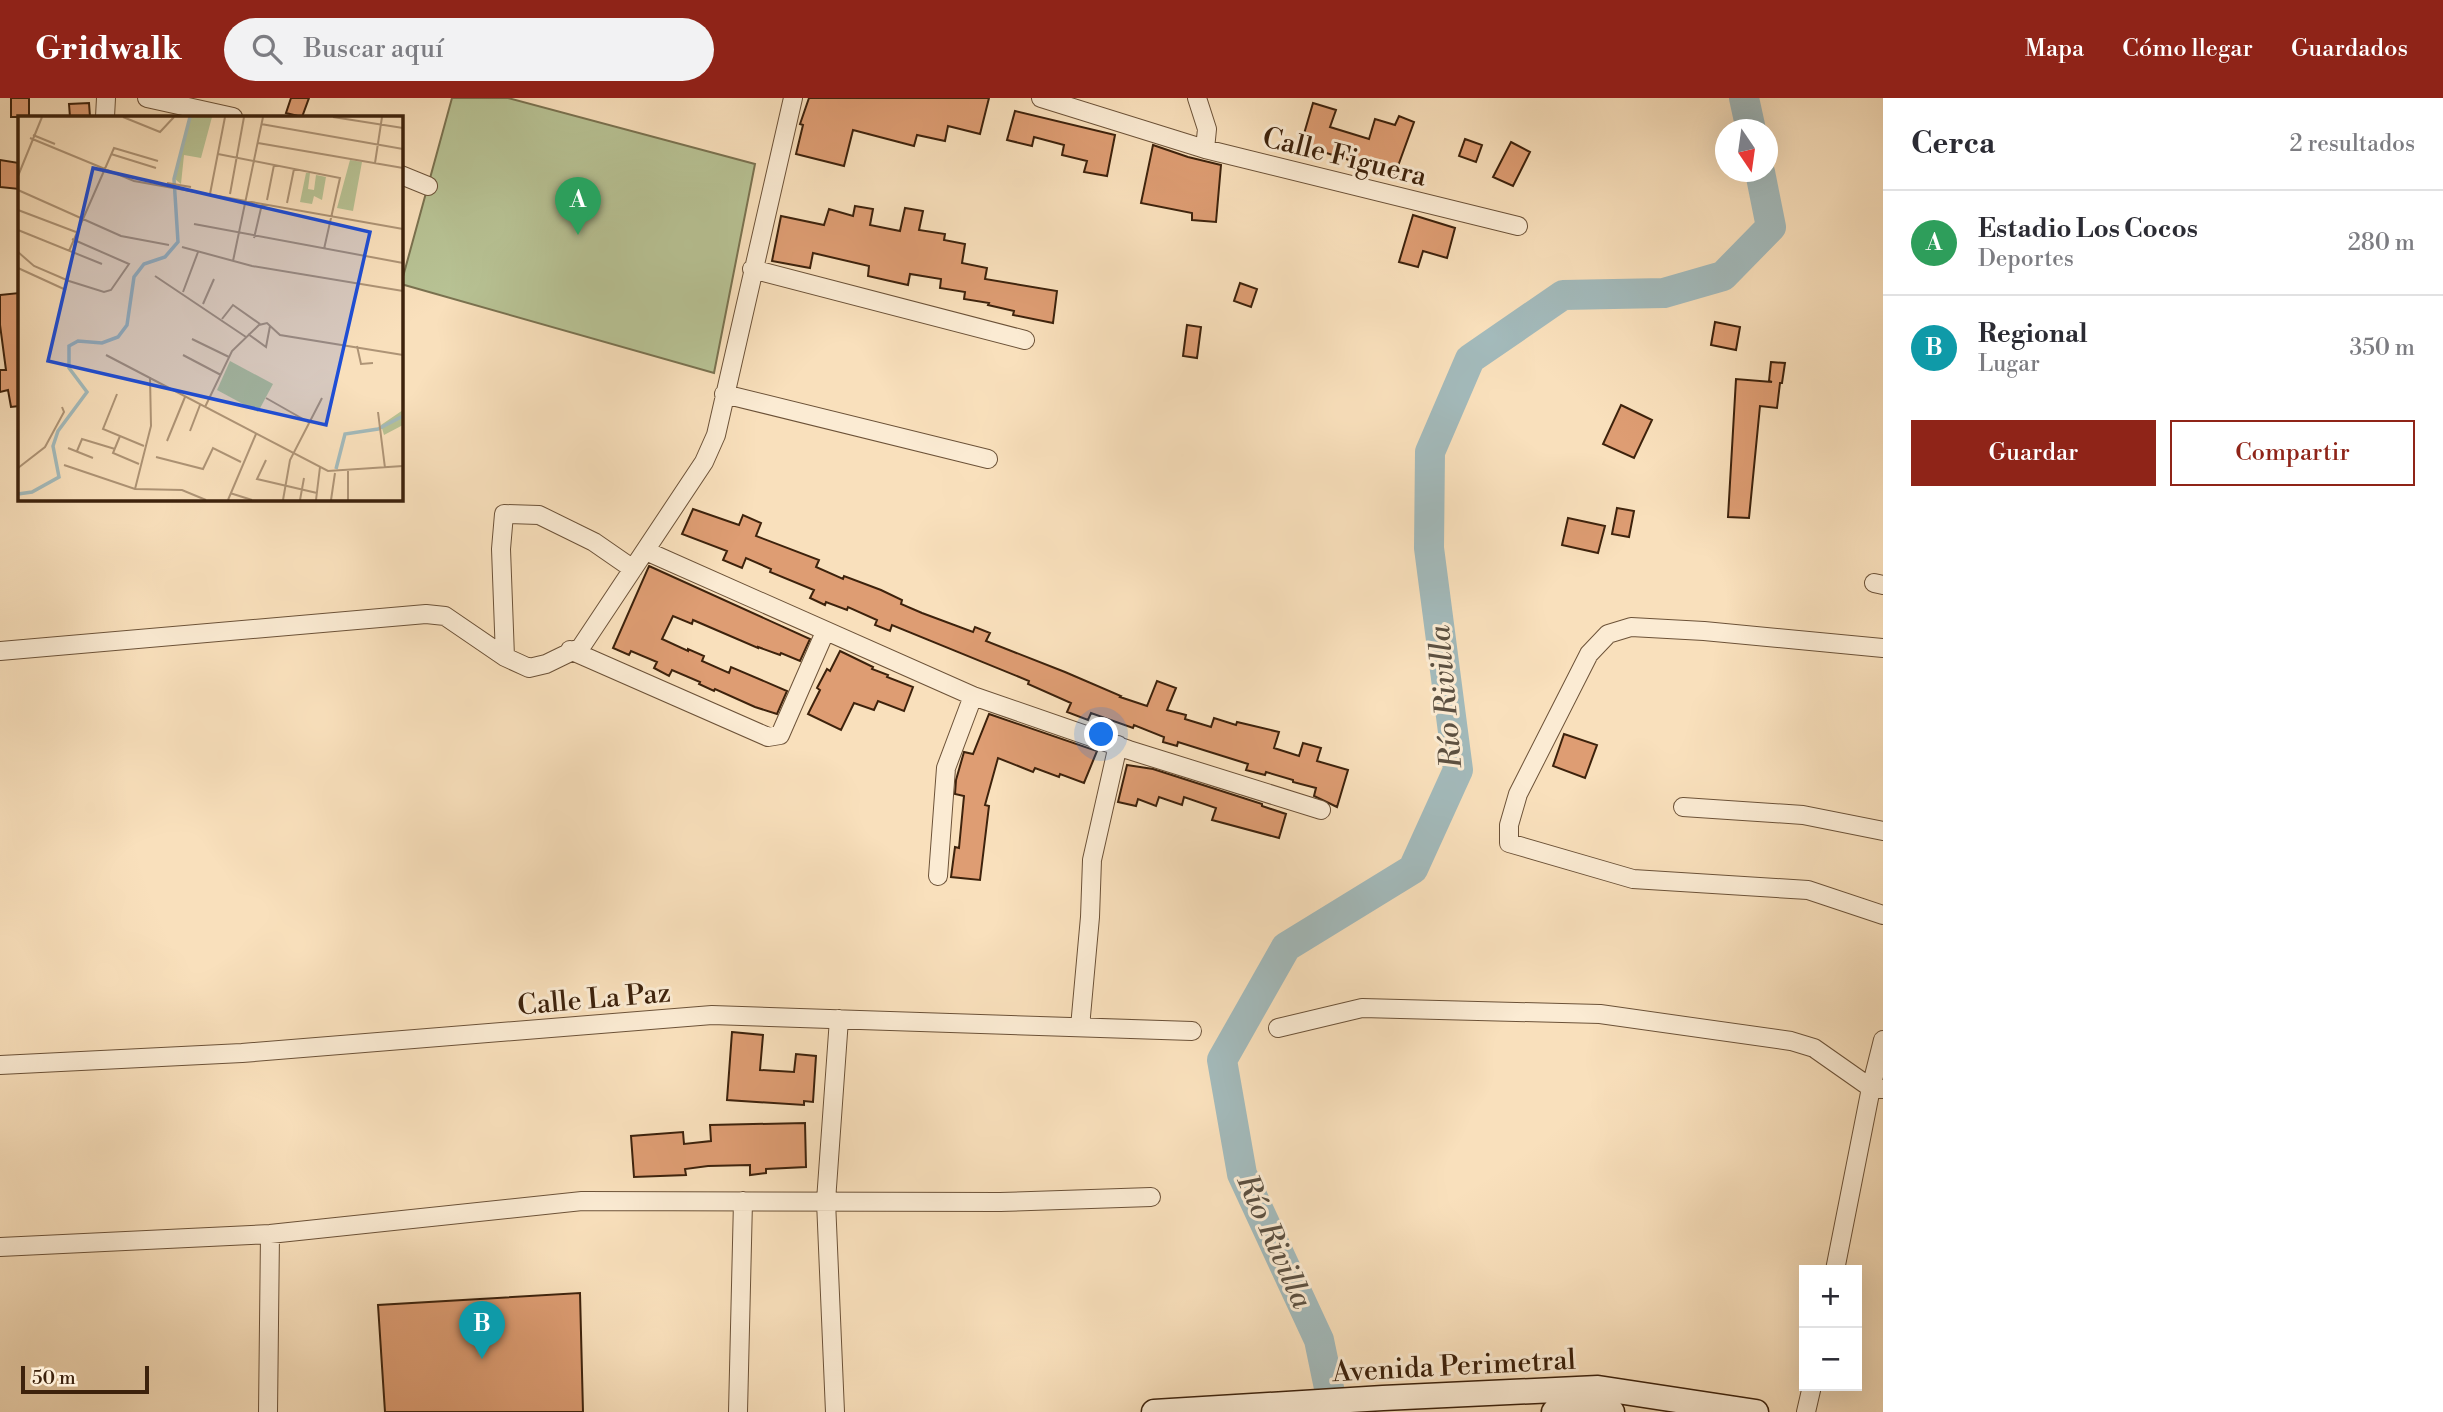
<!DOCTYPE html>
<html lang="es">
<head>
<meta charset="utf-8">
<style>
	:root { --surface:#fff; --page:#f2f2f3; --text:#2b2b33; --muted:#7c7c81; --line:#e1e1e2; --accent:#8f2418 }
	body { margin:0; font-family:"Libre Bodoni",serif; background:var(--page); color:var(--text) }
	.controls { position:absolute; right:21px; bottom:21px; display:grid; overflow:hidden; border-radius:0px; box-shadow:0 7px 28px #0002 }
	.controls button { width:63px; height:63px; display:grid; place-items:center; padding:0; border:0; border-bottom:2px solid var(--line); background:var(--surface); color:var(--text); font:35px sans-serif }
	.compass { position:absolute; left:1715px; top:21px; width:63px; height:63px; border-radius:50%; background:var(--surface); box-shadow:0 7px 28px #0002; rotate:167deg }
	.scale { position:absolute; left:21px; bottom:18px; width:128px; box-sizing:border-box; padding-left:7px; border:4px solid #3d220c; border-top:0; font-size:19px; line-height:24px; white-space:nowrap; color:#3d220c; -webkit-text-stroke:5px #fbebd3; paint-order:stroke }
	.you { position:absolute; left:1102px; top:637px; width:24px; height:24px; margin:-18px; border:5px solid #fff; border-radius:50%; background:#1a73e8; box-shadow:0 0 0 10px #1a73e833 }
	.badge { display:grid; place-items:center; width:46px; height:46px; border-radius:50%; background:var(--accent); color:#fff; font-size:23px; font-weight:700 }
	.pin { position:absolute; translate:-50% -58px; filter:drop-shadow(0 2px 4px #0008) }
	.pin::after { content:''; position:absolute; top:37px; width:24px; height:21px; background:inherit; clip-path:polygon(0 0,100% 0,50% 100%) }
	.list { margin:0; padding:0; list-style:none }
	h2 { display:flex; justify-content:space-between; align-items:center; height:91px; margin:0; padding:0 28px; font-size:30px }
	h2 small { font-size:23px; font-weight:400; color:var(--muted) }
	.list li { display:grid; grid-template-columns:46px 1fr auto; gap:21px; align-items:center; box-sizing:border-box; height:105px; padding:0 28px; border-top:2px solid var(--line) }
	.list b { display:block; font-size:26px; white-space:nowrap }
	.list p { margin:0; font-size:23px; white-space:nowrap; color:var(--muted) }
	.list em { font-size:23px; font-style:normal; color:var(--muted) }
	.actions { display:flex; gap:14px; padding:21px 28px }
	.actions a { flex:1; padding:16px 0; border:2px solid var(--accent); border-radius:0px; text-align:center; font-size:24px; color:var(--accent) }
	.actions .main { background:var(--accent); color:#fff }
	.icon { flex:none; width:38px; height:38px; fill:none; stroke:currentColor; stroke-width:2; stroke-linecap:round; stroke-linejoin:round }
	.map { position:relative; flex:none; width:1883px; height:1314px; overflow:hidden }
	header { display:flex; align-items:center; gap:42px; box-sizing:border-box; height:98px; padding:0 35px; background:var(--accent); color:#fff }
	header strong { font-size:33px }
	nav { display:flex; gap:38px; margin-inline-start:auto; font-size:24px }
	.search { width:490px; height:63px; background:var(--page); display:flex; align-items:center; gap:18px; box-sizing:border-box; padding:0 24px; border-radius:38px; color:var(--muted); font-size:26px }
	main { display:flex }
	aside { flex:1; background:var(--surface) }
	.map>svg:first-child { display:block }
</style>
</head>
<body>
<header>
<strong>Gridwalk</strong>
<div class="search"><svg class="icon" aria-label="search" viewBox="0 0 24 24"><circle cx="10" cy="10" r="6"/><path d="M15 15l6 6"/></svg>Buscar aquí</div>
<nav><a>Mapa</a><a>Cómo llegar</a><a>Guardados</a></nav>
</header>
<main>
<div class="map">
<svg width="1883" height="1314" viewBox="0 0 1883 1314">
	<rect width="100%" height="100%" fill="#f9e0bc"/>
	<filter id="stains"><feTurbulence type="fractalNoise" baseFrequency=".00286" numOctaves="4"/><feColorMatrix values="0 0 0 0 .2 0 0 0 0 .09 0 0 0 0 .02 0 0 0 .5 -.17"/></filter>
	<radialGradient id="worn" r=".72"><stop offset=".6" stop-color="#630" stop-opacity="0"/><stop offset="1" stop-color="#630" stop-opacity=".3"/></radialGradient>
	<!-- garden -->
	<path fill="#b8c395" stroke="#7a7250" stroke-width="2" d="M 452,0 L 508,0 L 755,66 L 714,275 L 401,186 Z"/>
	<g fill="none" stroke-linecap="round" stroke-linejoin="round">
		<!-- river -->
		<path stroke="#a3babb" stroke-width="30" d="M 1744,0 L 1751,32
			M 1334,1314 L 1319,1242 L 1242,1076 L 1222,962 L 1286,849 L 1413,771 L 1458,672 L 1429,450 L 1430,354 L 1470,261 L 1563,197 L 1664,195 L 1723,178 L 1771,129 L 1760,74"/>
	</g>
	<!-- building -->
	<path fill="#de9d73" stroke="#3d220c" stroke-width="2" d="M 11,0 L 29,0 L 29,19 L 11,19 Z
		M 291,0 L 309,0 L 302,19 L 286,15 Z
		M 809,0 L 989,0 L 980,36 L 948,28 L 945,43 L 917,37 L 914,48 L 853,32 L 844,68 L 796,56 L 803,27 L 800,26 Z
		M 89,5 L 90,19 L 70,19 L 69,6 Z
		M 1313,5 L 1336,12 L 1330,29 L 1369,41 L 1375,21 L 1395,27 L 1399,18 L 1414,24 L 1394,79 L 1378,73 L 1379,71 L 1323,54 L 1321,60 L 1299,53 Z
		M 1015,13 L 1115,37 L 1107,78 L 1084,74 L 1087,63 L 1062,57 L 1064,47 L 1034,39 L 1032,48 L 1007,42 Z
		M 1465,41 L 1482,47 L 1476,64 L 1459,58 Z
		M 1511,44 L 1530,54 L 1513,88 L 1493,79 Z
		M 1153,47 L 1188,59 L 1221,67 L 1216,124 L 1192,122 L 1192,115 L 1141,105 Z
		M 0,62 L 19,65 L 19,91 L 0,89 Z
		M 855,108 L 873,111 L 870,127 L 900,133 L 905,110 L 923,113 L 919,132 L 945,136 L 944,142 L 965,146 L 962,165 L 987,170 L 985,181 L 1057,193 L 1053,225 L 1013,217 L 1014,213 L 988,207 L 989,205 L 964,201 L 965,194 L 940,190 L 941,181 L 910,176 L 908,187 L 890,183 L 868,178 L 869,168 L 813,155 L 810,170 L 772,163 L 781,118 L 824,127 L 829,111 L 853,118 Z
		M 1413,117 L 1455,130 L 1447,160 L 1423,153 L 1418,169 L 1399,164 Z
		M 1240,185 L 1257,191 L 1251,209 L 1234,203 Z
		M 19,195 L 19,308 L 11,309 L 8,292 L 0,294 L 0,272 L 6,272 L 0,227 L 0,197 Z
		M 1715,224 L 1740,229 L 1736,252 L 1711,247 Z
		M 1187,227 L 1201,229 L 1197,260 L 1183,258 Z
		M 1771,264 L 1785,265 L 1782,285 L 1780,285 L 1777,310 L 1760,308 L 1749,420 L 1728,419 L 1736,281 L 1772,284 L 1769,283 Z
		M 1621,307 L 1652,322 L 1634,360 L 1603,346 Z
		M 1617,410 L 1634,413 L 1629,439 L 1612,436 Z
		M 693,411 L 739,427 L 743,417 L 761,425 L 756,438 L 819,462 L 816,469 L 843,481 L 844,478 L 881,492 L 902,502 L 901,506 L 922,515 L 973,534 L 975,529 L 990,535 L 986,543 L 1065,574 L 1121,598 L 1120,599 L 1147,608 L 1157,583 L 1176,590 L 1167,612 L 1186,617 L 1185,621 L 1211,629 L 1214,620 L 1236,627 L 1237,624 L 1279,634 L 1274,650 L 1299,658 L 1303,645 L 1321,650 L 1317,663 L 1348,672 L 1337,709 L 1314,698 L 1316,690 L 1293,684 L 1293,682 L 1266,674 L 1265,677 L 1246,672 L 1248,666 L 1178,644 L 1177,648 L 1163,644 L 1164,639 L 1134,627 L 1133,630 L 1091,615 L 1088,622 L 1067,614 L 1071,605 L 1028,586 L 1029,583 L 892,527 L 890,533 L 875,527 L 877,522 L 848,509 L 847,512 L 826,504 L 825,507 L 810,500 L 814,492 L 770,474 L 771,471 L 746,460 L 742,470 L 723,462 L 727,453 L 682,436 Z
		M 1568,420 L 1605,428 L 1598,455 L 1562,447 Z
		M 649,468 L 810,541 L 800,563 L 781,555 L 780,557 L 758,549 L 758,550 L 693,522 L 692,526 L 673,518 L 662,541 L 688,553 L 688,551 L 704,558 L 702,563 L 729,575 L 731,569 L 787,593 L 777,616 L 755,609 L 715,591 L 714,593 L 699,586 L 700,584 L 672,572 L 669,578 L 654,570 L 657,564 L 631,553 L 629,557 L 613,550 Z
		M 840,553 L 873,569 L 872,571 L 888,577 L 887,579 L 913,589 L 904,613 L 878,603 L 874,612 L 854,605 L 841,632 L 808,616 L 820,592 L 817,590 L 827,571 L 830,573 Z
		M 989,616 L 1097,653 L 1084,685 L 1060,676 L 1059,679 L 1035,670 L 1033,674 L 998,660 L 985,707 L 989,708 L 980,782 L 951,779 L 955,749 L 959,750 L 964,698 L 955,696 L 956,682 L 964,654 L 973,656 Z
		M 1564,636 L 1597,647 L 1585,680 L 1553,668 Z
		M 1127,667 L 1153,671 L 1262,706 L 1262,708 L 1286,716 L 1279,740 L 1212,722 L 1216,710 L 1184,699 L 1182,707 L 1159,699 L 1156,708 L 1138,701 L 1136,708 L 1118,704 Z
		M 732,934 L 763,937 L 760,972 L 794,974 L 796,956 L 816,958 L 813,1004 L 804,1003 L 804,1007 L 727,1002 Z
		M 805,1025 L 806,1069 L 766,1071 L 766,1075 L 750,1077 L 750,1067 L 708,1068 L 685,1071 L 686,1077 L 634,1079 L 631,1038 L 683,1034 L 684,1046 L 711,1043 L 710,1027 Z
		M 580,1195 L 583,1314 L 385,1314 L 378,1207 Z"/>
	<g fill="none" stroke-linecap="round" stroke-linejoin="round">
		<!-- street casing -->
		<g stroke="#6c5238" stroke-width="20">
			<path id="street" d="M 147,0 L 233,19
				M 1041,0 L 1205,51 L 1518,128
				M 1197,0 L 1207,31 L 1205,51
				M 105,19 L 106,0
				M 401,77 L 428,88
				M 752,171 L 1025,242
				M 724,296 L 988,361
				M 646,453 L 973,598 L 1129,652 L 1321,712
				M 1874,485 L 1883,487
				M 1883,550 L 1704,533 L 1631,529 L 1608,536 L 1589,556 L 1518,696 L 1509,727 L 1509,745 L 1633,781 L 1808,792 L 1883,817
				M 570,552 L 768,639 L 780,637 L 825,534
				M 0,553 L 426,516 L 445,518 L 505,559 L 529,570 L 546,566 L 581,549 L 704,364 L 716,337 L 793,0
				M 505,559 L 501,451 L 504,416 L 539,417 L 594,444 L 633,471
				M 1683,709 L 1803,717 L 1883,733
				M 938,778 L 946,670 L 973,598
				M 1080,929 L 1090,819 L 1092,762 L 1118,647
				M 1278,930 L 1362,910 L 1600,916 L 1791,943 L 1814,950 L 1871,990 L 1883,991
				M 0,967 L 242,955 L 712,917 L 1192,933
				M 0,1149 L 270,1136 L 582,1103 L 1000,1104 L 1151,1099
				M 1835,1172 L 1871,990 L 1883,942
				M 268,1314 L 270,1136
				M 738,1314 L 743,1103
				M 835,1314 L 826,1103 L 839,921
				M 1806,1314 L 1812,1288"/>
		</g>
		<!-- secondary casing -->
		<g stroke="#3d220c" stroke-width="27">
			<path id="secondary" d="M 1154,1314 L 1383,1300 L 1598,1290 L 1756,1314
				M 1554,1314 L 1592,1311 L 1612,1314"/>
		</g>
		<!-- street -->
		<use href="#street" stroke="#fbebd3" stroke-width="18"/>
		<!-- secondary -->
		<use href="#secondary" stroke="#fbebd3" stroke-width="24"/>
	</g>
	<g text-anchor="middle" stroke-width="6" stroke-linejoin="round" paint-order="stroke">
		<!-- street labels -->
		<g font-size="28" fill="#3d220c" stroke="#fbebd3">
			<text transform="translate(1345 58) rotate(14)" y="10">Calle Figuera</text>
			<text transform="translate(594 900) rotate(-5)" y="10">Calle La Paz</text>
			<text transform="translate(1454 1267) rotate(-3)" y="10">Avenida Perimetral</text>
		</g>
		<!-- water labels -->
		<g font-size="30" font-style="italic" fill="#5c5041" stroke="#fbebd3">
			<text transform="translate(1445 599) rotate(-95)" y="10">Río Rivilla</text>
			<text transform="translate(1275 1143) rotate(66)" y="10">Río Rivilla</text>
		</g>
	</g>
	<!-- overview -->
	<g transform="translate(18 18)">
		<rect width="385" height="385" fill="#f9e0bc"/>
		<path d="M 332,44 L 344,46 L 335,95 L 319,92 ZM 288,57 L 292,57 L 290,73 L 296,74 L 298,59 L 308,61 L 304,84 L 296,80 L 294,88 L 282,86 ZM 385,294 L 385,309 L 366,319 L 363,309 Z" fill="#b8c395"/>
		<path d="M 173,1 L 194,1 L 183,42 L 166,39 L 163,68 L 157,63 Z" fill="#b8c395"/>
		<path d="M 212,245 L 255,268 L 240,296 L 199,274 Z" fill="#b8c395"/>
		<path fill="none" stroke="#a3babb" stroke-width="3.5" d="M 318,353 L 327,318 L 360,313 L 385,300M 0,378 L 14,376 L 41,361 L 35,330 L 40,315 L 69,276 L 51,252 L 51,230 L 60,225 L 84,227 L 100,221 L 109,209 L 116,161 L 126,148 L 147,141 L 160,126 L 156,63 L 172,1"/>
		<path fill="none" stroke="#ae9476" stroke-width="2" d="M 105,1 L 142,16 L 156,1M 315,1 L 385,12M 243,8 L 385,33M 15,19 L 37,28M 12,22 L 116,65 L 385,113M 240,27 L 385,52M 93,38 L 138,52M 200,38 L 322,62 L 306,133M 357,47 L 364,1M 0,60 L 24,1M 149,67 L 173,71M 0,74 L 103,120 L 151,129M 192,78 L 207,1M 212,78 L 226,1M 249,84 L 256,49M 269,87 L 276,53M 0,94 L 58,116M 176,108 L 385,147M 0,114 L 84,148M 236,122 L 244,88M 164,131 L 234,150 L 385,175M 51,135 L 96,32 L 140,45M 0,136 L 16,150 L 51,165 L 86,176 L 93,174 L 111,148 L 54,123M 215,145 L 245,1M 0,152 L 48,174M 137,160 L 228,221M 165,176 L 180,136M 185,188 L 196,163M 204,203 L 215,189 L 242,208M 230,218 L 248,231 L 252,210M 174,223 L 211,241M 339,230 L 343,248 L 355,247M 88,239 L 310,355 L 385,350M 165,239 L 203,259M 99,278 L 85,313 L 126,330M 248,282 L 292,307M 187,291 L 214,235 L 241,209 L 249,207 L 262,219 L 385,239M 360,296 L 367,352M 172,315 L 182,289M 102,320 L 95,337 L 121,348M 149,325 L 167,281M 50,332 L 75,342M 59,335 L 64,323 L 97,333M 138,341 L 185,353 L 195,332 L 223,346M 248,344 L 239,363 L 299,377M 46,349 L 117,373 L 164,374 L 188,384M 0,352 L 27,331 L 46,296 L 44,291M 330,355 L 330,384M 117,373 L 133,310 L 132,261M 212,377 L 234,384M 210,384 L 238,318M 265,384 L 272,344 L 304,282M 282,384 L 286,362M 298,384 L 302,351M 313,384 L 317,357"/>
		<path fill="#1d4ed8" fill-opacity="0.15" stroke="#1d4ed8" stroke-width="3.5" d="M 75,52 L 352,116 L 308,309 L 30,245 Z"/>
		<rect width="385" height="385" fill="none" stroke="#3d220c" stroke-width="3.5"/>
	</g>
	<rect width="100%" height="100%" filter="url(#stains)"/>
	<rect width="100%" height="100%" fill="url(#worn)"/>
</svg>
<div class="controls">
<button>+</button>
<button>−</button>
</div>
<svg class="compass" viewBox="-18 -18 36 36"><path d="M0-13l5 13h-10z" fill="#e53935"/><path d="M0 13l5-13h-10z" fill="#7c7c81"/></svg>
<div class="scale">50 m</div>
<div class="you"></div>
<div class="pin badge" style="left:578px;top:137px;background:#2e9e5b">A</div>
<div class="pin badge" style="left:482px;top:1261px;background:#0f9aa8">B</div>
</div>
<aside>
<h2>Cerca<small>2 resultados</small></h2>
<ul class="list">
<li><span class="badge" style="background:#2e9e5b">A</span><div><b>Estadio Los Cocos</b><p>Deportes</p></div><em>280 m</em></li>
<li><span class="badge" style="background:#0f9aa8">B</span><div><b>Regional</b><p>Lugar</p></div><em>350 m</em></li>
</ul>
<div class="actions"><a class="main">Guardar</a><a>Compartir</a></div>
</aside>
</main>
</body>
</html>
